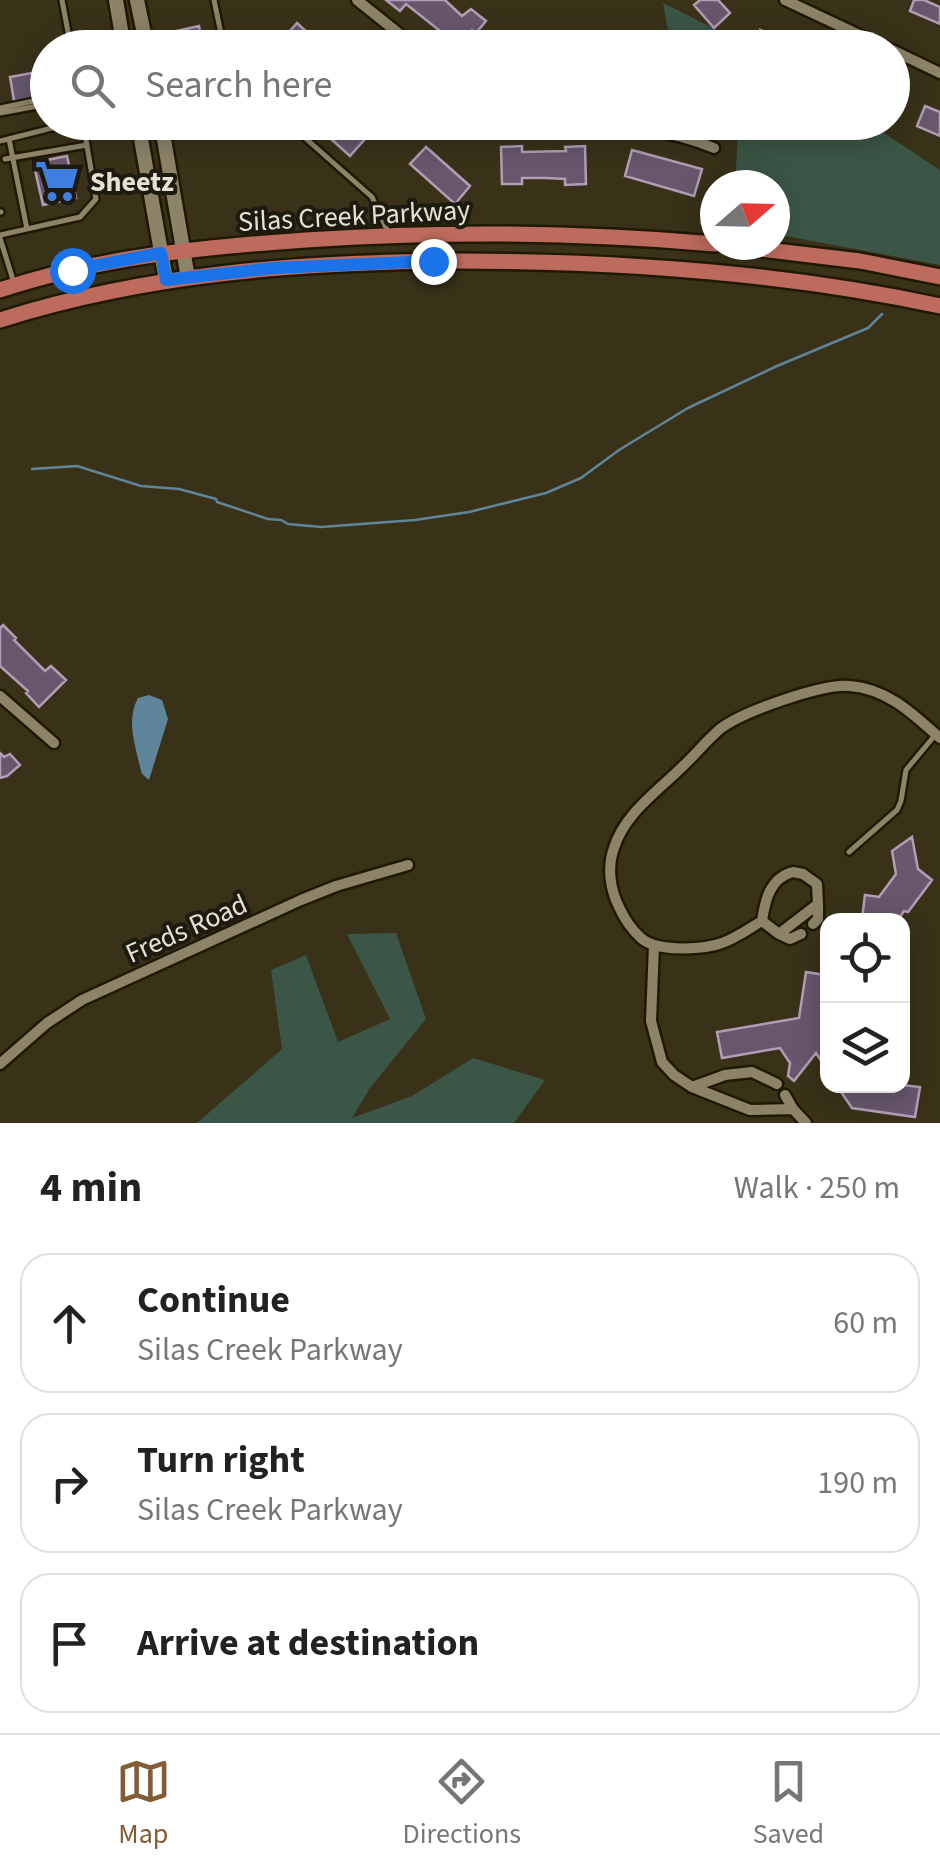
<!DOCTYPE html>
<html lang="en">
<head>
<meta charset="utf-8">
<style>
	:root { --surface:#fff; --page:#f6f6f6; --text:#222; --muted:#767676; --line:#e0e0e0; --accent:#835b35 }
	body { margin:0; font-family:"Source Sans 3",sans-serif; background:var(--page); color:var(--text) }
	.controls { position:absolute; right:30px; bottom:30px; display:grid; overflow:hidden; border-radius:20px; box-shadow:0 5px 25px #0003 }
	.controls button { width:90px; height:90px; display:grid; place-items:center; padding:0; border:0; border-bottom:2px solid var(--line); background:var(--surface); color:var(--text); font:50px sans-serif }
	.compass { position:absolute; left:700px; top:170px; width:90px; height:90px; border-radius:50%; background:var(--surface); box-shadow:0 5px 25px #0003; rotate:70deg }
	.stop { position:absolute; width:30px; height:30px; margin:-22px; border:8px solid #1a73e8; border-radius:50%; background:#fff }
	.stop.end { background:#1a73e8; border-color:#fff; box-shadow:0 2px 10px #0008 }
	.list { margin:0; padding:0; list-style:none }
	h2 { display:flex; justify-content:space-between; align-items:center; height:130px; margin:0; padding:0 40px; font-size:42px }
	h2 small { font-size:32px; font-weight:400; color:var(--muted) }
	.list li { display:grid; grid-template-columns:65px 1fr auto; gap:30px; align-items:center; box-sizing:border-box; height:140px; margin:0 20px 20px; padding:0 20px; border:2px solid var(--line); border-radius:30px }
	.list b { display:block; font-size:38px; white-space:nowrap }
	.list p { margin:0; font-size:32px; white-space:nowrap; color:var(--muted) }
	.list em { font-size:32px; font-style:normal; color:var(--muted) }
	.icon { flex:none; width:55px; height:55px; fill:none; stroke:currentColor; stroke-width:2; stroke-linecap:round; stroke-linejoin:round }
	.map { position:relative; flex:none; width:940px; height:1123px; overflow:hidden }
	.search { position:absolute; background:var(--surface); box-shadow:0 5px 25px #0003; left:30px; right:30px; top:30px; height:110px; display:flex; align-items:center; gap:25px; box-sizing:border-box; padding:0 35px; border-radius:55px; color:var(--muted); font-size:38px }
	.sheet { height:610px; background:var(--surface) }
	nav { display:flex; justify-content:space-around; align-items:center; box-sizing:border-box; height:140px; border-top:2px solid var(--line); background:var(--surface); font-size:28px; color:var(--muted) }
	nav a { display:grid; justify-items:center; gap:5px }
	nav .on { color:var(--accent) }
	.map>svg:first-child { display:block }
</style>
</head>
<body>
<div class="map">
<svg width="940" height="1123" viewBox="0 0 940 1123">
	<rect width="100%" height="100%" fill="#393219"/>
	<!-- green -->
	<path fill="#3b5546" d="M 663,3 L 751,47 L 671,47 Z
		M 724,123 L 869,123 L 940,170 L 940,265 L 775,234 L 775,185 L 735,185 L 738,132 Z
		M 396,933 L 426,1019 L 370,1088 L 352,1118 L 412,1096 L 473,1058 L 545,1080 L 514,1123 L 197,1123 L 282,1049 L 271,970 L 306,955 L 338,1042 L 390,1019 L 347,934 Z"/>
	<!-- water -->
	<path fill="#5e8599" d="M 149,695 L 162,700 L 168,719 L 149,780 L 142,774 L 140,767 C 135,744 126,720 138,698 Z"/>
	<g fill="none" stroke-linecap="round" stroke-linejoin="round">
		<!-- stream -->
		<path stroke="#5e8599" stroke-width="2.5" d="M 32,469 L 77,466 L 141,486 L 179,489 L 216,499 L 217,502 L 268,519 L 281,520 L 288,524 L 321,527 L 415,520 L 469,512 L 546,493 L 581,478 L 619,450 L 688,408 L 777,366 L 868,328 L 882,314"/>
	</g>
	<!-- building -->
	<path fill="#67566c" stroke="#b19eb6" stroke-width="2.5" d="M 386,0 L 445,0 L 462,16 L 471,9 L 486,21 L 476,33 L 472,30 L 463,40 L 466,45 L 464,48 L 447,48 L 444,45 L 449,38 L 406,4 L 400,11 Z
		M 700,0 L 718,0 L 730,13 L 714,28 L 694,5 Z
		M 914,0 L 924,0 L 940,7 L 940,24 L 910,11 Z
		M 297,23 L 324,48 L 275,48 Z
		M 199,26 L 203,46 L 175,48 L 172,32 Z
		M 760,30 L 797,46 L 796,48 L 753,48 Z
		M 48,70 L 48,91 L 39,93 L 39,96 L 14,101 L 10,77 Z
		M 925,106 L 940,112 L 940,136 L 917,126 Z
		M 312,122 L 380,122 L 350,156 Z
		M 522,146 L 522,152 L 566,151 L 565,147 L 585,146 L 586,184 L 565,185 L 565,179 L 546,178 L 522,178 L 522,184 L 502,184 L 501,147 Z
		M 426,147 L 470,186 L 455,204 L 410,164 Z
		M 632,150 L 702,169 L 694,196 L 625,176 Z
		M 67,156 L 76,198 L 43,205 L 35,170 L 39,169 L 37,162 Z
		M 3,625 L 16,638 L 14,640 L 45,671 L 51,666 L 66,680 L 39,707 L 26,693 L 28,691 L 0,666 L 0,628 Z
		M 0,753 L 4,757 L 10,754 L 20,765 L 7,776 L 0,778 Z
		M 912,837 L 918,869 L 932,880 L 908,912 L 904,911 L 897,921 L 852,921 L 862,919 L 865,895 L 879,897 L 896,874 L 892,851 Z
		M 828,958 L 828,1071 L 816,1053 L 794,1081 L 788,1076 L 790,1063 L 780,1048 L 722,1058 L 717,1032 L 799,1018 L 806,972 L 825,975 Z
		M 902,1085 L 920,1087 L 915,1117 L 852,1108 L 837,1086 Z"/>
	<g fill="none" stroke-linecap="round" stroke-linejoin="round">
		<!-- lane casing -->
		<g stroke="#201902" stroke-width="10">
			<path id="lane" d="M 62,0 L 71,48
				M 214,0 L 224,48
				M 0,108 L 48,98
				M 0,113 L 48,104
				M 287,122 L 372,197 L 388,232
				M 9,139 L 27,229
				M 0,141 L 76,122
				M 5,159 L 87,145
				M 0,212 L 1,212
				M 0,235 L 80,217 L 96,199 L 83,122
				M 0,238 L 14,283
				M 849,852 L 897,810 L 901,801 L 906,770 L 936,734"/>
		</g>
		<!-- street casing -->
		<g stroke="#201902" stroke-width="15">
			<path id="street" d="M 357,0 L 417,48
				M 785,0 L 887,48
				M 892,50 L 940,73
				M 558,122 C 614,127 661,126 714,148
				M 0,696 L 54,743
				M 793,872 L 803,874 L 817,884 L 818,904 L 779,934 L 762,921 C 765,900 770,878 793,872 Z
				M 762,921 C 750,928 736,938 722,943 C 703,950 656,952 641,938 C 632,930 624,918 619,907 C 610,889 607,867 614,848 C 624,814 658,791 682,767 C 695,755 707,740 720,729 C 742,712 823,683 850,686 C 888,689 913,714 940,738
				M 813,924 L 818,919 L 818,904
				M 779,934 L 790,939 L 801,934
				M 654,945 L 651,1021 L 662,1062 L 674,1075 L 692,1087 L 750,1110 L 793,1109 L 806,1123
				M 0,1064 L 47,1023 L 82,1000 L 301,900 L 336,886 L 408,865
				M 692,1087 L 725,1075 L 752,1072 L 777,1084
				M 785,1095 L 793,1109"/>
		</g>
		<!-- secondary casing -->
		<g stroke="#201902" stroke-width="19">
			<path id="secondary" d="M 116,0 L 124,48
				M 137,0 L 147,48
				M 138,122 L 166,280
				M 161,122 L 188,278"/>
		</g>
		<!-- primary casing -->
		<g stroke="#201902" stroke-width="20">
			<path id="primary" d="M 727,245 L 860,261 L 940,277
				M 0,290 C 99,257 202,247 306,240 C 442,231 579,232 715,244
				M 0,320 C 148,273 303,262 457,261 C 619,261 782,272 940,306"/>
		</g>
		<!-- lane -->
		<use href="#lane" stroke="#8c8368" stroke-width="5"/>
		<!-- street -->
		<use href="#street" stroke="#8c8368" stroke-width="10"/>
		<!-- secondary -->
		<use href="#secondary" stroke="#8c8368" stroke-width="14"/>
		<!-- primary -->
		<use href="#primary" stroke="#bd6b5d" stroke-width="15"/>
	</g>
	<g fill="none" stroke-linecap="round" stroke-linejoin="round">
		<!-- route -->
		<path stroke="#1a73e8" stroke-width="12" d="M 72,270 L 161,253 L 166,280 L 274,268 L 433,261"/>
	</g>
	<!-- icons -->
	<defs>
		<g id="supermarket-bare" transform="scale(3.45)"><path d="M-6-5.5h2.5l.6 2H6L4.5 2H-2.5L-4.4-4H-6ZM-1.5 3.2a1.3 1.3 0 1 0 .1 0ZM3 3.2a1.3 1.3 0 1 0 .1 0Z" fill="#3f7fe0" stroke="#1d1a0f" stroke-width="2.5" paint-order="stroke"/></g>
	</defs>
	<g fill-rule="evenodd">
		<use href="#supermarket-bare" x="57" y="181"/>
	</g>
	<g text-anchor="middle" stroke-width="8" stroke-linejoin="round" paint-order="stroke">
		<!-- poi labels -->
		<g font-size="28" font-weight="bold" fill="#e6e1d3" stroke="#1d1a0f" text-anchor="start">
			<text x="90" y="191">Sheetz</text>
		</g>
		<!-- street labels -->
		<g font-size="28" fill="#e6e1d3" stroke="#1d1a0f">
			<text transform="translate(354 215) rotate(-3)" y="10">Silas Creek Parkway</text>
			<text transform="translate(186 928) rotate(-24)" y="10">Freds Road</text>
		</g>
	</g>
</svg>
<div class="controls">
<button><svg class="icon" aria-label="locate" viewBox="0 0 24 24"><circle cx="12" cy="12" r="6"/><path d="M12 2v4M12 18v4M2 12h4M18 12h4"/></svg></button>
<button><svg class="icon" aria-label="layers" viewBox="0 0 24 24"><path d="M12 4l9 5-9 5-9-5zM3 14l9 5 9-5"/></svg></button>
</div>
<svg class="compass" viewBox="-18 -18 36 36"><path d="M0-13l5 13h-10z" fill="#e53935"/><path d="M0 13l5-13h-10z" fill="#767676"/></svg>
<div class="stop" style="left:72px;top:270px"></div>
<div class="stop end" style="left:433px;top:261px"></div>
<div class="search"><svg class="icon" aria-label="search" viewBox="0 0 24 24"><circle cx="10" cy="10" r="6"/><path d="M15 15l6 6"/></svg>Search here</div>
</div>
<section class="sheet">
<h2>4 min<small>Walk · 250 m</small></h2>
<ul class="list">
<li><svg class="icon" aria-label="ahead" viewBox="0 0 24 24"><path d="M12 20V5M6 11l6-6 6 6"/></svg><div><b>Continue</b><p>Silas Creek Parkway</p></div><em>60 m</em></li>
<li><svg class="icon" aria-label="right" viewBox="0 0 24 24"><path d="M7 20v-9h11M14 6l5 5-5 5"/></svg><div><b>Turn right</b><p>Silas Creek Parkway</p></div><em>190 m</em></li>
<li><svg class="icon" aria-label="arrive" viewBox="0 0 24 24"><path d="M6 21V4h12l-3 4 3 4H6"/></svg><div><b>Arrive at destination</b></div></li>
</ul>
</section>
<nav>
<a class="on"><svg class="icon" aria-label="map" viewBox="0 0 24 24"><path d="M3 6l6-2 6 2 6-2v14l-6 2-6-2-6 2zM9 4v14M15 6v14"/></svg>Map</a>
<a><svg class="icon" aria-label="directions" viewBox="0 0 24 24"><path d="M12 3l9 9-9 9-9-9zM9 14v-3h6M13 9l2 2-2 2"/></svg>Directions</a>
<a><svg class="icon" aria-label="saved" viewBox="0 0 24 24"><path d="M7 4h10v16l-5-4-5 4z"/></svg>Saved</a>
</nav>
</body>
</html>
